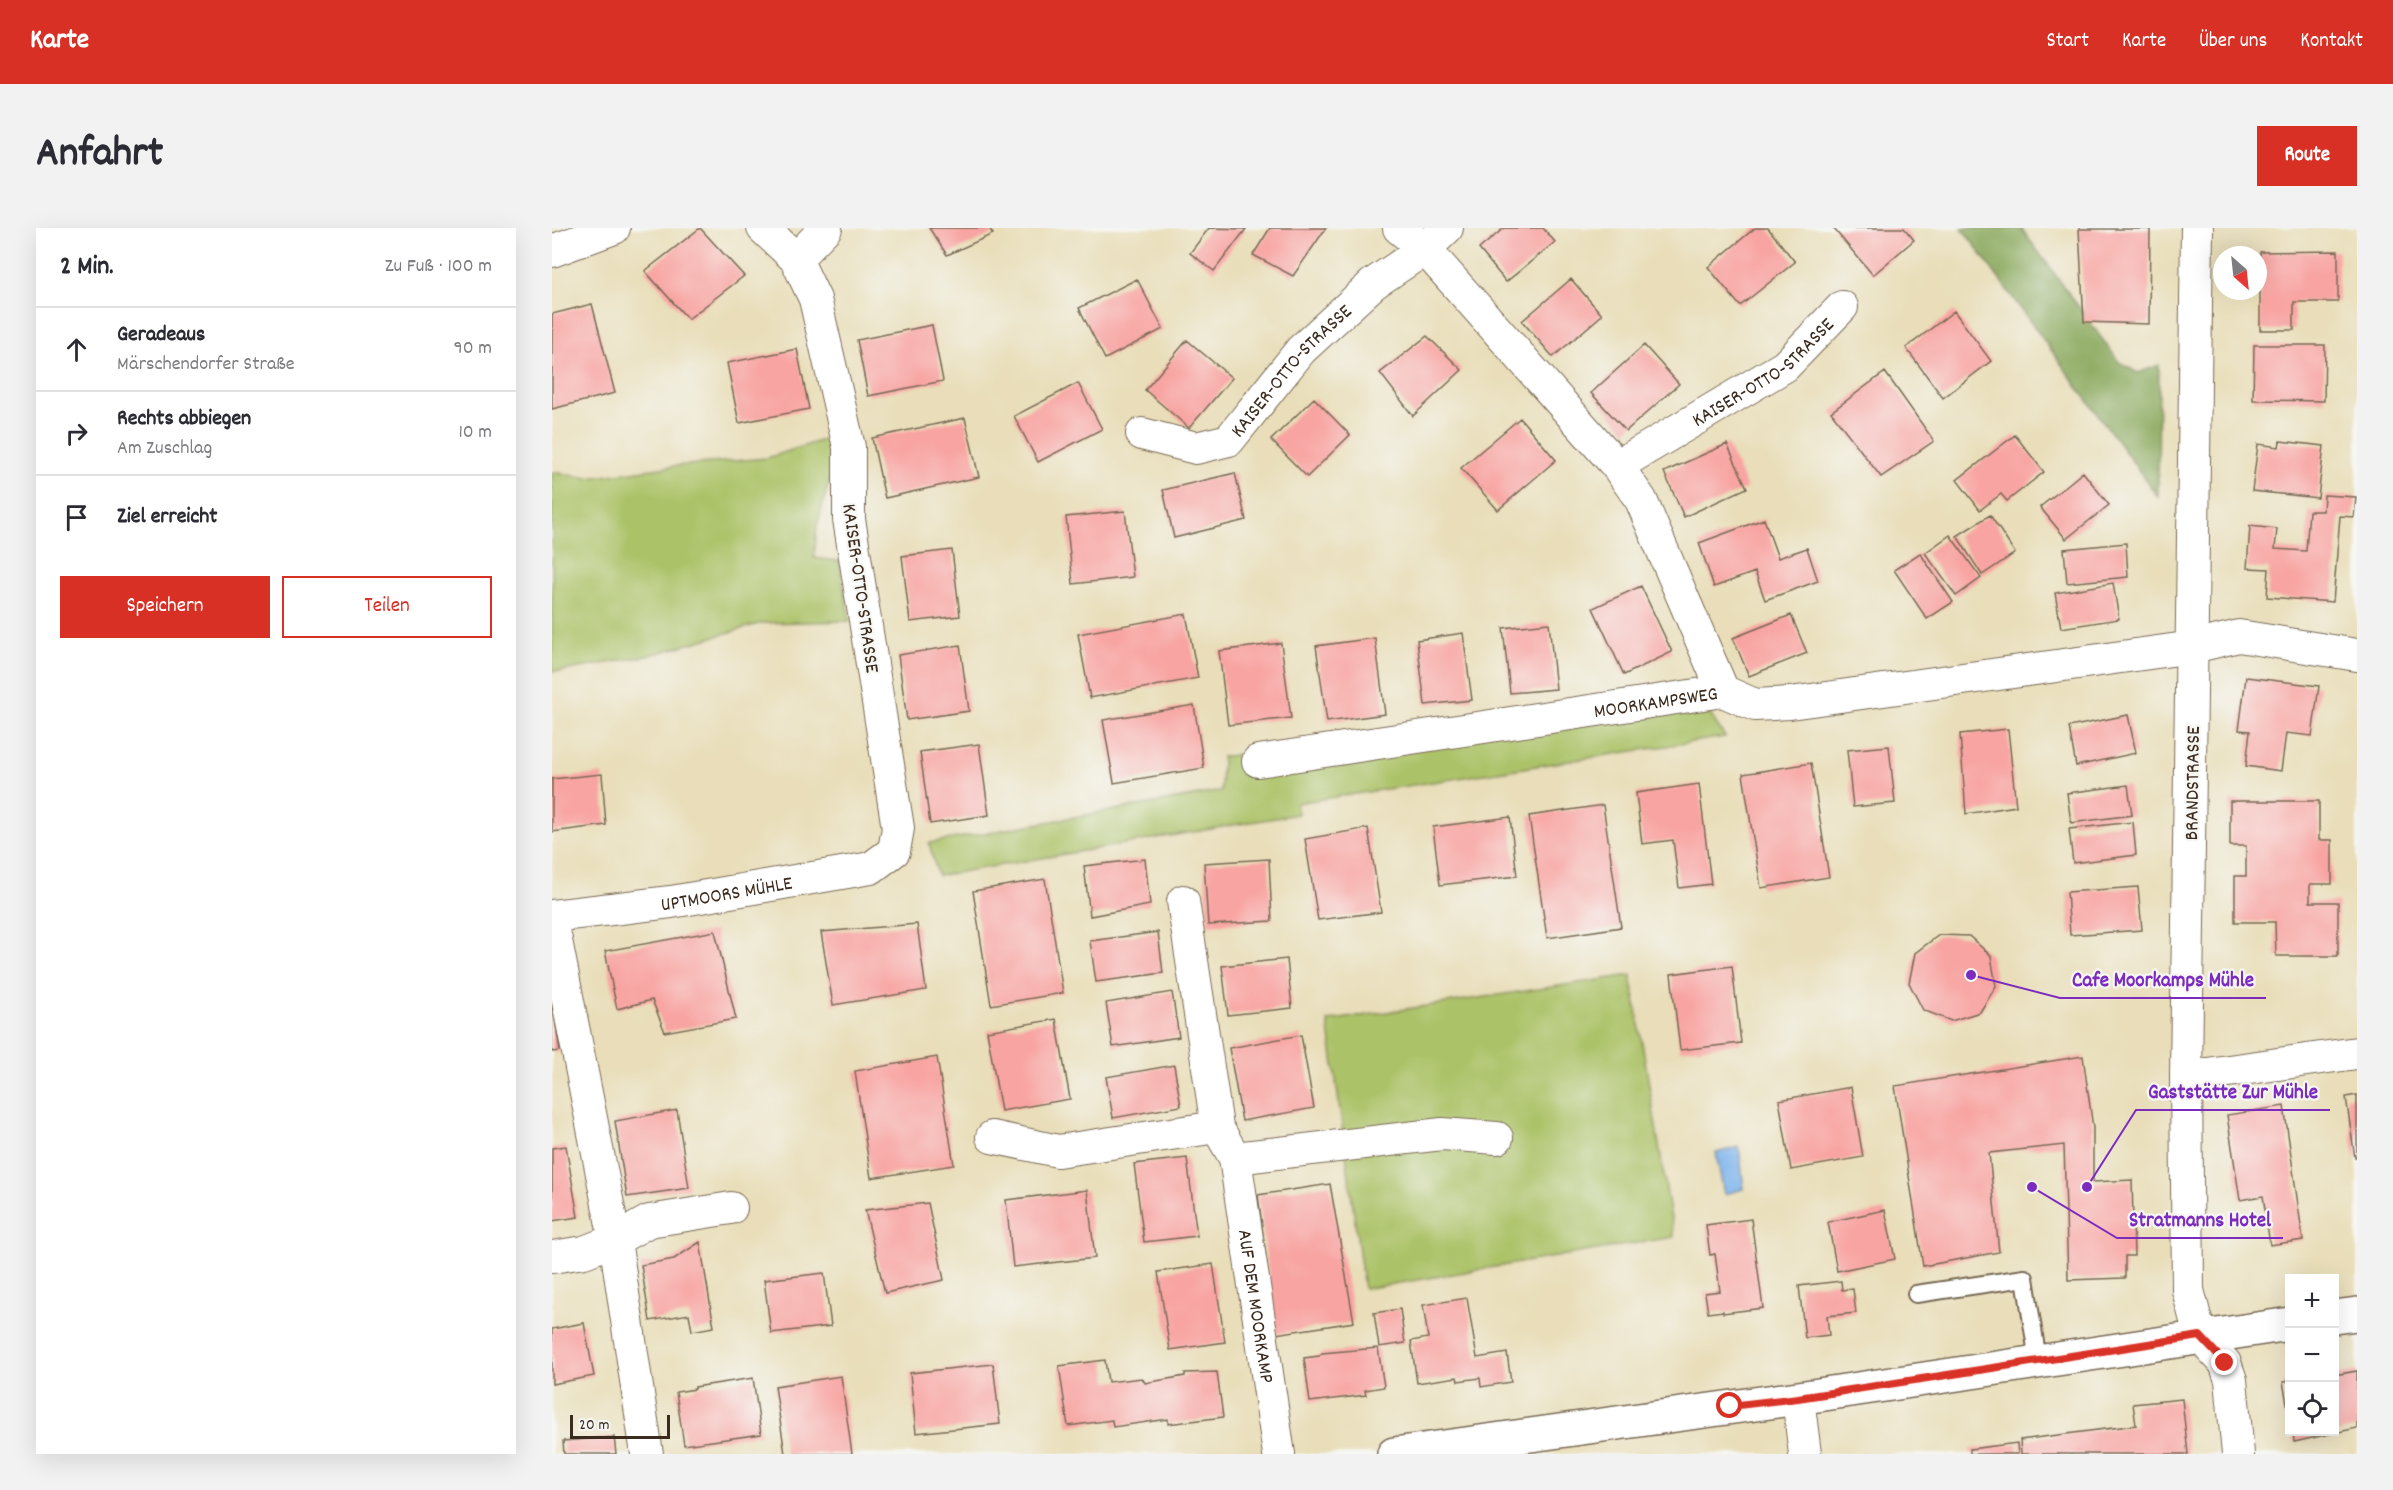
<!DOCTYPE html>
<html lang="de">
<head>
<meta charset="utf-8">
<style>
	:root { --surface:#fff; --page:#f2f2f3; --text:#2b2b33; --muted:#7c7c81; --line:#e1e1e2; --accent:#d93025 }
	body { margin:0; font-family:Dekko,sans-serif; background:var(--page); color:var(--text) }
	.controls { position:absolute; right:18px; bottom:18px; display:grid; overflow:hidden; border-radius:0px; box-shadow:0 6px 24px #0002 }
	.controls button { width:54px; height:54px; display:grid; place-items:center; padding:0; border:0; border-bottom:2px solid var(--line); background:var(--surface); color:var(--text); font:30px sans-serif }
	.compass { position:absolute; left:1661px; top:18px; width:54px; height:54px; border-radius:50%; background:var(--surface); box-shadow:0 6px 24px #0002; rotate:153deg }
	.scale { position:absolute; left:18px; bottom:15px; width:100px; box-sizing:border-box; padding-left:6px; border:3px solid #3b2a1e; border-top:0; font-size:16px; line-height:21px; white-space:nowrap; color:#3b2a1e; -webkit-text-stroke:4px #f6f6f2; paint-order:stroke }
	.stop { position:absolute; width:18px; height:18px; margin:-14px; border:4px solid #d93025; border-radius:50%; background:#fff }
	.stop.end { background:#d93025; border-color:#fff; box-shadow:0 2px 6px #0008 }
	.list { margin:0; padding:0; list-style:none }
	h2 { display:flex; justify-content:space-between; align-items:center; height:78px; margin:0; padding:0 24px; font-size:26px }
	h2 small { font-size:20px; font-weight:400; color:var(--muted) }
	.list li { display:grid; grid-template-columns:39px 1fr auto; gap:18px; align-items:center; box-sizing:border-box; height:84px; padding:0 24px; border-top:2px solid var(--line) }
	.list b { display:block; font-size:22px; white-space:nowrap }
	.list p { margin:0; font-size:20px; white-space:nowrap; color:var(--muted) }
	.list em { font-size:20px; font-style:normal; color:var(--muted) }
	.actions { display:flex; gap:12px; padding:18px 24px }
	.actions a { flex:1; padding:14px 0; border:2px solid var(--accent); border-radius:0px; text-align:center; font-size:21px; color:var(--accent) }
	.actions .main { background:var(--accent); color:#fff }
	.icon { flex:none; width:33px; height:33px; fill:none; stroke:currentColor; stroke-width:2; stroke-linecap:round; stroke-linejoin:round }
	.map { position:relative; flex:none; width:1805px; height:1226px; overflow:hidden; border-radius:0px }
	header { display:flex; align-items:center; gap:36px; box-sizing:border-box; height:84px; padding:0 30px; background:var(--accent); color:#fff }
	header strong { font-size:28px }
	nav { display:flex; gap:33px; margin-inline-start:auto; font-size:21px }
	.intro { display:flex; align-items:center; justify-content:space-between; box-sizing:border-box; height:144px; padding:0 36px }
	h1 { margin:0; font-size:42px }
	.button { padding:15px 27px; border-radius:0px; background:var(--accent); color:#fff; font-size:21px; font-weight:700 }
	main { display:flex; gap:36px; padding:0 36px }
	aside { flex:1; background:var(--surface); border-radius:0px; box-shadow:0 6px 24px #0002 }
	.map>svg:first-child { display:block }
</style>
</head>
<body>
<header>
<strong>Karte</strong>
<nav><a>Start</a><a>Karte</a><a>Über uns</a><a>Kontakt</a></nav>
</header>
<div class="intro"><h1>Anfahrt</h1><a class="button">Route</a></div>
<main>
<aside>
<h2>2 Min.<small>Zu Fuß · 100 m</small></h2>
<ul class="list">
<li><svg class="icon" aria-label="ahead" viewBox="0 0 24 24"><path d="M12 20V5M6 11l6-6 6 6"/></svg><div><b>Geradeaus</b><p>Märschendorfer Straße</p></div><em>90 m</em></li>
<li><svg class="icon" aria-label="right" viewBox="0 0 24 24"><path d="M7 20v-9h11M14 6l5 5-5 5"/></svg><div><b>Rechts abbiegen</b><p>Am Zuschlag</p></div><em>10 m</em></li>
<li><svg class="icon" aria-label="arrive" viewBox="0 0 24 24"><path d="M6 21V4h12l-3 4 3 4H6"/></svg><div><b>Ziel erreicht</b></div></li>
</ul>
<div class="actions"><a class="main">Speichern</a><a>Teilen</a></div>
</aside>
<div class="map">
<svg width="1805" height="1226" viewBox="0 0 1805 1226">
	<rect width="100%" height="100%" fill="#f6f6f2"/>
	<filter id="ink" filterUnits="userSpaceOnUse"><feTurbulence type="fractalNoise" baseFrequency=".0167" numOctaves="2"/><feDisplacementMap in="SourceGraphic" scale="12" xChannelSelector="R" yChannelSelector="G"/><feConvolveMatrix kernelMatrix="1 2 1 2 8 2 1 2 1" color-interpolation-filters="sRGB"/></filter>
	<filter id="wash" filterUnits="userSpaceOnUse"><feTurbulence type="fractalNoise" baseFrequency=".008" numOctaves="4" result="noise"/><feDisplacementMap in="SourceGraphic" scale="24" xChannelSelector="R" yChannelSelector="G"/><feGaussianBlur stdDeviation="1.35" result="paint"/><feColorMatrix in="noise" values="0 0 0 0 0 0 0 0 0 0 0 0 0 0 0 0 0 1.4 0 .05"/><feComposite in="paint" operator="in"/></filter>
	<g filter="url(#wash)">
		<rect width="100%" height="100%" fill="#e9deb9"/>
		<!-- green -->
		<path fill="#acc267" stroke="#747642" stroke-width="1.5" d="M 277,210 L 284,228 L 265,298 L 262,330 L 287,333 L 298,393 L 210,395 L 95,428 L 10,443 L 0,443 L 0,244 L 36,250 L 123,238 L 215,230 Z
			M 1138,456 L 1173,509 L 744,575 L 746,586 L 386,648 L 377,615 L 669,563 L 670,529 Z
			M 1079,747 L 1122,1009 L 812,1061 L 776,793 Z"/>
		<!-- forest -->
		<path fill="#89a85c" stroke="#62693d" stroke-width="1.5" d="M 1410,0 L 1469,0 L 1567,134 L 1586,145 L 1607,137 L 1606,269 Z"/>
		<!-- water -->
		<path fill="#7db4ec" stroke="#5c6f85" stroke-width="1.5" d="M 1187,919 L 1192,961 L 1172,966 L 1164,925 Z"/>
		<g id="blocks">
			<!-- building -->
			<path fill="#f8a4a2" d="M 148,0 L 192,48 L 136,91 L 93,43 Z
				M 377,0 L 437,0 L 441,6 L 395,27 Z
				M 657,0 L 694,1 L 662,43 L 638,25 Z
				M 718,0 L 774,0 L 741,48 L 701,27 Z
				M 952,0 L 991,0 L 1003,14 L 954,54 L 927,21 Z
				M 1203,0 L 1216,0 L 1243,34 L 1188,78 L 1156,39 Z
				M 1281,0 L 1352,0 L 1362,12 L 1321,47 Z
				M 1527,1 L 1598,1 L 1597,96 L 1532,94 Z
				M 1786,23 L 1786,74 L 1742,74 L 1742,102 L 1708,102 L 1708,24 Z
				M 585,51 L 611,101 L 553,131 L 527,80 Z
				M 1019,51 L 1050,87 L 1001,129 L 970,93 Z
				M 40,76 L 63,165 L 0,181 L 0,86 Z
				M 1402,83 L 1439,133 L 1391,170 L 1354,120 Z
				M 380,97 L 391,153 L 316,168 L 305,112 Z
				M 875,108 L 910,142 L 861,188 L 828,145 Z
				M 635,112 L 680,150 L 637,200 L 593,162 Z
				M 1092,117 L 1127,156 L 1074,203 L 1039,165 Z
				M 1702,117 L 1773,117 L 1772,173 L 1701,172 Z
				M 245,121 L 257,181 L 187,195 L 175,135 Z
				M 1333,144 L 1382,213 L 1329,249 L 1279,184 Z
				M 526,155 L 550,201 L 486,234 L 462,188 Z
				M 762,170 L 798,207 L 755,249 L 719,212 Z
				M 413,190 L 427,249 L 333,270 L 320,210 Z
				M 968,190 L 1004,232 L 946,282 L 909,240 Z
				M 1463,207 L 1492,244 L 1455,273 L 1449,266 L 1428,282 L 1405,252 Z
				M 1728,213 L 1772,218 L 1766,270 L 1700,263 L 1706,216 L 1727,219 Z
				M 1175,216 L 1195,260 L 1132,289 L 1112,244 Z
				M 1531,244 L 1557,277 L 1514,311 L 1488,279 Z
				M 683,245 L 694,292 L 622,310 L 611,262 Z
				M 1772,267 L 1804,269 L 1802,289 L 1788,288 L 1781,374 L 1715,369 L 1717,341 L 1695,340 L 1698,298 L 1725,301 L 1723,321 L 1754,323 L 1757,283 L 1771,283 Z
				M 573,283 L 581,349 L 521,356 L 514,289 Z
				M 1438,287 L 1463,325 L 1430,347 L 1405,308 Z
				M 1212,291 L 1226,330 L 1255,320 L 1266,353 L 1213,372 L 1203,344 L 1162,359 L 1147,315 Z
				M 1398,307 L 1429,350 L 1404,368 L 1373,325 Z
				M 1574,315 L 1576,349 L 1515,355 L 1512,321 Z
				M 400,322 L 408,388 L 358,394 L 350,328 Z
				M 1368,325 L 1401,374 L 1375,391 L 1342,342 Z
				M 1561,355 L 1567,391 L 1509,400 L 1503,365 Z
				M 1089,358 L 1120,424 L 1072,447 L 1041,380 Z
				M 634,386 L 646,450 L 538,470 L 526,406 Z
				M 1239,387 L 1255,425 L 1197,448 L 1181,410 Z
				M 997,395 L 1004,461 L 958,465 L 951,400 Z
				M 911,405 L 920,472 L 873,477 L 865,412 Z
				M 823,410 L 833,486 L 775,494 L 764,418 Z
				M 729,415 L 739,490 L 676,497 L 667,423 Z
				M 408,417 L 417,483 L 355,492 L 346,427 Z
				M 1694,449 L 1767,458 L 1760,508 L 1734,505 L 1729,543 L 1694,538 L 1698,503 L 1687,502 Z
				M 642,477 L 652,540 L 562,555 L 551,492 Z
				M 1576,487 L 1584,525 L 1524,538 L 1517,499 Z
				M 1456,501 L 1464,578 L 1414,586 L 1408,506 Z
				M 427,516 L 437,587 L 378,596 L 368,524 Z
				M 1337,518 L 1343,575 L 1301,579 L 1295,522 Z
				M 1259,535 L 1277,649 L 1209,660 L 1191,546 Z
				M 50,546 L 54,597 L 0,604 L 0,551 Z
				M 1147,556 L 1159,656 L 1127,660 L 1121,612 L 1090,616 L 1084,565 Z
				M 1576,557 L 1580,587 L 1519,595 L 1515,565 Z
				M 1678,573 L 1767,573 L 1767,612 L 1780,612 L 1780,656 L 1758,656 L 1758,674 L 1786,674 L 1786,728 L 1724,728 L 1723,694 L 1683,694 L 1683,648 L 1694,648 L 1694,618 L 1678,618 Z
				M 1051,577 L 1069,699 L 995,710 L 977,588 Z
				M 958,589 L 965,648 L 888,657 L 881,599 Z
				M 1581,594 L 1584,627 L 1521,635 L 1517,601 Z
				M 816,600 L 829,684 L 766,692 L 753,611 Z
				M 593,631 L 598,677 L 538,688 L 532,638 Z
				M 717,631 L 720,693 L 656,697 L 652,635 Z
				M 493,651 L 511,765 L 439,777 L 421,663 Z
				M 1586,659 L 1590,702 L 1518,707 L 1515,664 Z
				M 365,696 L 374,762 L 281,777 L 269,704 Z
				M 163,703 L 184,791 L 113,804 L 100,772 L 65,781 L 53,723 Z
				M 606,704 L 611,745 L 544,754 L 538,713 Z
				M 1387,707 L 1417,708 L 1439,728 L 1444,758 L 1428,784 L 1399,793 L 1371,782 L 1357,755 L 1363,725 Z
				M 735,731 L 740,780 L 676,787 L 670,738 Z
				M 1180,738 L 1189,815 L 1128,822 L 1119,746 Z
				M 620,764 L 627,809 L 561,819 L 554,775 Z
				M 0,773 L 8,823 L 0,824 Z
				M 504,791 L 518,871 L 449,883 L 435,803 Z
				M 749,807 L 762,880 L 690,893 L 677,820 Z
				M 1531,828 L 1541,900 L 1541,954 L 1580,952 L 1582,1028 L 1573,1028 L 1573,1050 L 1516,1052 L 1512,917 L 1437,925 L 1447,1024 L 1371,1038 L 1343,858 Z
				M 385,829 L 402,937 L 319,950 L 303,843 Z
				M 622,837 L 629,878 L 561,890 L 554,849 Z
				M 1299,859 L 1311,929 L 1239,942 L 1227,872 Z
				M 1805,867 L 1805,930 L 1803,930 L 1794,869 Z
				M 1732,878 L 1751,1012 L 1718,1017 L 1711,968 L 1688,972 L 1675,887 Z
				M 125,882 L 137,960 L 75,969 L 63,893 Z
				M 14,918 L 26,989 L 0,993 L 0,920 Z
				M 635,930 L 645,1008 L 592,1014 L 582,936 Z
				M 778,956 L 802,1094 L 724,1106 L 706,967 Z
				M 535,962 L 543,1030 L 461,1039 L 454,972 Z
				M 376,975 L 392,1052 L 333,1065 L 313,982 Z
				M 1333,982 L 1343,1031 L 1285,1043 L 1276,994 Z
				M 1199,991 L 1211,1080 L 1171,1085 L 1171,1083 L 1156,1085 L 1153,1065 L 1168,1063 L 1163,1026 L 1158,1027 L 1154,997 Z
				M 148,1014 L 162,1099 L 140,1103 L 137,1086 L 98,1093 L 89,1037 L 122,1031 Z
				M 661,1036 L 673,1114 L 618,1122 L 606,1044 Z
				M 272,1045 L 279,1098 L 219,1105 L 212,1052 Z
				M 1289,1053 L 1290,1062 L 1301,1061 L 1304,1085 L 1275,1088 L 1277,1107 L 1253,1110 L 1247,1058 Z
				M 915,1070 L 925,1130 L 955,1125 L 959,1154 L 929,1159 L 928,1150 L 906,1153 L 905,1149 L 865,1155 L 859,1113 L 876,1110 L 871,1077 Z
				M 848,1081 L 853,1115 L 827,1119 L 822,1085 Z
				M 32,1095 L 42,1148 L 0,1156 L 0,1101 Z
				M 826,1120 L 832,1159 L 813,1162 L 814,1167 L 758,1174 L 752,1130 L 767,1128 L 770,1125 Z
				M 553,1132 L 556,1154 L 590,1150 L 593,1155 L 633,1148 L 633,1145 L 665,1144 L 671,1189 L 616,1196 L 616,1191 L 561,1199 L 560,1192 L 516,1198 L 507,1138 Z
				M 441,1136 L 448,1196 L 364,1205 L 358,1145 Z
				M 1805,1143 L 1805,1200 L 1742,1214 L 1741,1204 L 1782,1204 L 1782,1147 Z
				M 289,1148 L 300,1226 L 233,1226 L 223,1158 Z
				M 201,1150 L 209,1206 L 132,1217 L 124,1164 L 143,1161 L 143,1159 Z
				M 1738,1153 L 1738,1181 L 1736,1181 L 1731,1154 Z
				M 1630,1171 L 1636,1226 L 1469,1226 L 1468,1212 L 1584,1197 L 1581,1176 Z
				M 62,1209 L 64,1226 L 12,1226 L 11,1213 Z
				M 1465,1215 L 1466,1226 L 1418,1226 L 1418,1221 Z"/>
		</g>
	</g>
	<g filter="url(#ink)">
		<use href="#blocks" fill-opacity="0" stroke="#786954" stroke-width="1.5"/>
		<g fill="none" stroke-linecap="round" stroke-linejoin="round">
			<!-- lane casing -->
			<g stroke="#786954" stroke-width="20">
				<path id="lane" d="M 1364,1066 L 1473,1050 L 1486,1133"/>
			</g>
			<!-- street casing -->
			<g stroke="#786954" stroke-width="34">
				<g id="street">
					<path d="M 847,0 L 873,21 L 1065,238 L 1089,272 L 1171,463"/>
					<path d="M 1645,0 L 1634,849 L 1636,1062 L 1648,1108 L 1673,1135 L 1679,1152 L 1686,1226"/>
					<path d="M 0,23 L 62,0"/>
					<path d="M 244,31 L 274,0"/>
					<path id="s1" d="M 590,206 L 644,220 L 677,212 L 749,122 L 821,56 L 873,21 L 895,0"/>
					<path id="s2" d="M 1065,238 L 1233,138 L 1290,79"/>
					<path id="s3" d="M 706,533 L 1171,463 L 1203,477 L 1238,475 L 1641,419 L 1687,408 L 1805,427"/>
					<path id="s4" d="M 631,673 L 665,899 L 683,930 L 727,1226"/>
					<path id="s5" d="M 0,688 L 119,674 L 319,640 L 342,623 L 346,600 L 297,291 L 297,219 L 263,71 L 244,31 L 211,0"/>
					<path d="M 0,692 L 63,1012 L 95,1226"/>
					<path d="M 1634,849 L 1805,825"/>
					<path d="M 440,909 L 506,923 L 665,899"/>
					<path d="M 683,930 L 890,906 L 945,910"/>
					<path d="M 0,1029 L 32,1024 L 63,1012 L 97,993 L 179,980"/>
					<path d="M 1246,1170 L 1253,1226"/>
				</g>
			</g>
			<!-- secondary casing -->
			<g stroke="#786954" stroke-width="36">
				<path id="secondary" d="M 1782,1089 L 1805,1086
					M 842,1226 L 1246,1170 L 1738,1096"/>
			</g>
			<!-- lane -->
			<use href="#lane" stroke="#fff" stroke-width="16"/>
			<!-- street -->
			<use href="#street" stroke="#fff" stroke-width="32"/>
			<!-- secondary -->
			<use href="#secondary" stroke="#fff" stroke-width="33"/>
		</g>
	</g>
	<g fill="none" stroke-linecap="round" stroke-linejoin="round" filter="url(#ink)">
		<!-- route -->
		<path stroke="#d93025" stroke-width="8" d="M 1178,1178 L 1246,1170 L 1648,1108 L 1673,1135"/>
	</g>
	<g text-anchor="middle" stroke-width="4.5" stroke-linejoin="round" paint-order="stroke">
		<!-- street labels -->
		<g font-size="20" fill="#3b2a1e" stroke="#f6f6f2">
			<text dy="7" stroke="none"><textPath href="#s2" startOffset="174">KAISER-OTTO-STRASSE</textPath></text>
			<text dy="7" stroke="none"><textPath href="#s1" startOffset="183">KAISER-OTTO-STRASSE</textPath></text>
			<text transform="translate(310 360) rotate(82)" y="7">KAISER-OTTO-STRASSE</text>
			<text dy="7" stroke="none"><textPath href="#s3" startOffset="402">MOORKAMPSWEG</textPath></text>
			<text transform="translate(1639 555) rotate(-89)" y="7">BRANDSTRASSE</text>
			<text dy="7" stroke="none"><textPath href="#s5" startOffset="176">UPTMOORS MÜHLE</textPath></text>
			<text dy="7" stroke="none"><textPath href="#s4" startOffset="414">AUF DEM MOORKAMP</textPath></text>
		</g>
	</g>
	<!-- callouts -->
	<path fill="none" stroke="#7b2cbf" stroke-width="2" d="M1419 747L1508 770H1714M1535 959L1584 882H1778M1480 959L1565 1010H1731"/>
	<g fill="#7b2cbf" stroke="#f6f6f2" stroke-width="2">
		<circle cx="1419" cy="747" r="6"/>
		<circle cx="1535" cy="959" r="6"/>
		<circle cx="1480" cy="959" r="6"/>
	</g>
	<g font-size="21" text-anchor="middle" font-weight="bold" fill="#7b2cbf" stroke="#f6f6f2" stroke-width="4.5" stroke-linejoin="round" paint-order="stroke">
		<text x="1611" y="758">Cafe Moorkamps Mühle</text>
		<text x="1681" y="870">Gaststätte Zur Mühle</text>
		<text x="1648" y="998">Stratmanns Hotel</text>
	</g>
</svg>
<div class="controls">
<button>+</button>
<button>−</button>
<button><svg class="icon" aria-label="locate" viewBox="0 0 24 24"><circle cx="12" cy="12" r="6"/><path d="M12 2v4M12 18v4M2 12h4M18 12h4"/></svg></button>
</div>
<svg class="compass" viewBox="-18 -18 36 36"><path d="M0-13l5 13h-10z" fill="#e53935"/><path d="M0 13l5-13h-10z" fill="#7c7c81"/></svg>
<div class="scale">20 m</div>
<div class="stop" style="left:1178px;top:1178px"></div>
<div class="stop end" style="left:1673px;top:1135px"></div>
</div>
</main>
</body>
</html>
